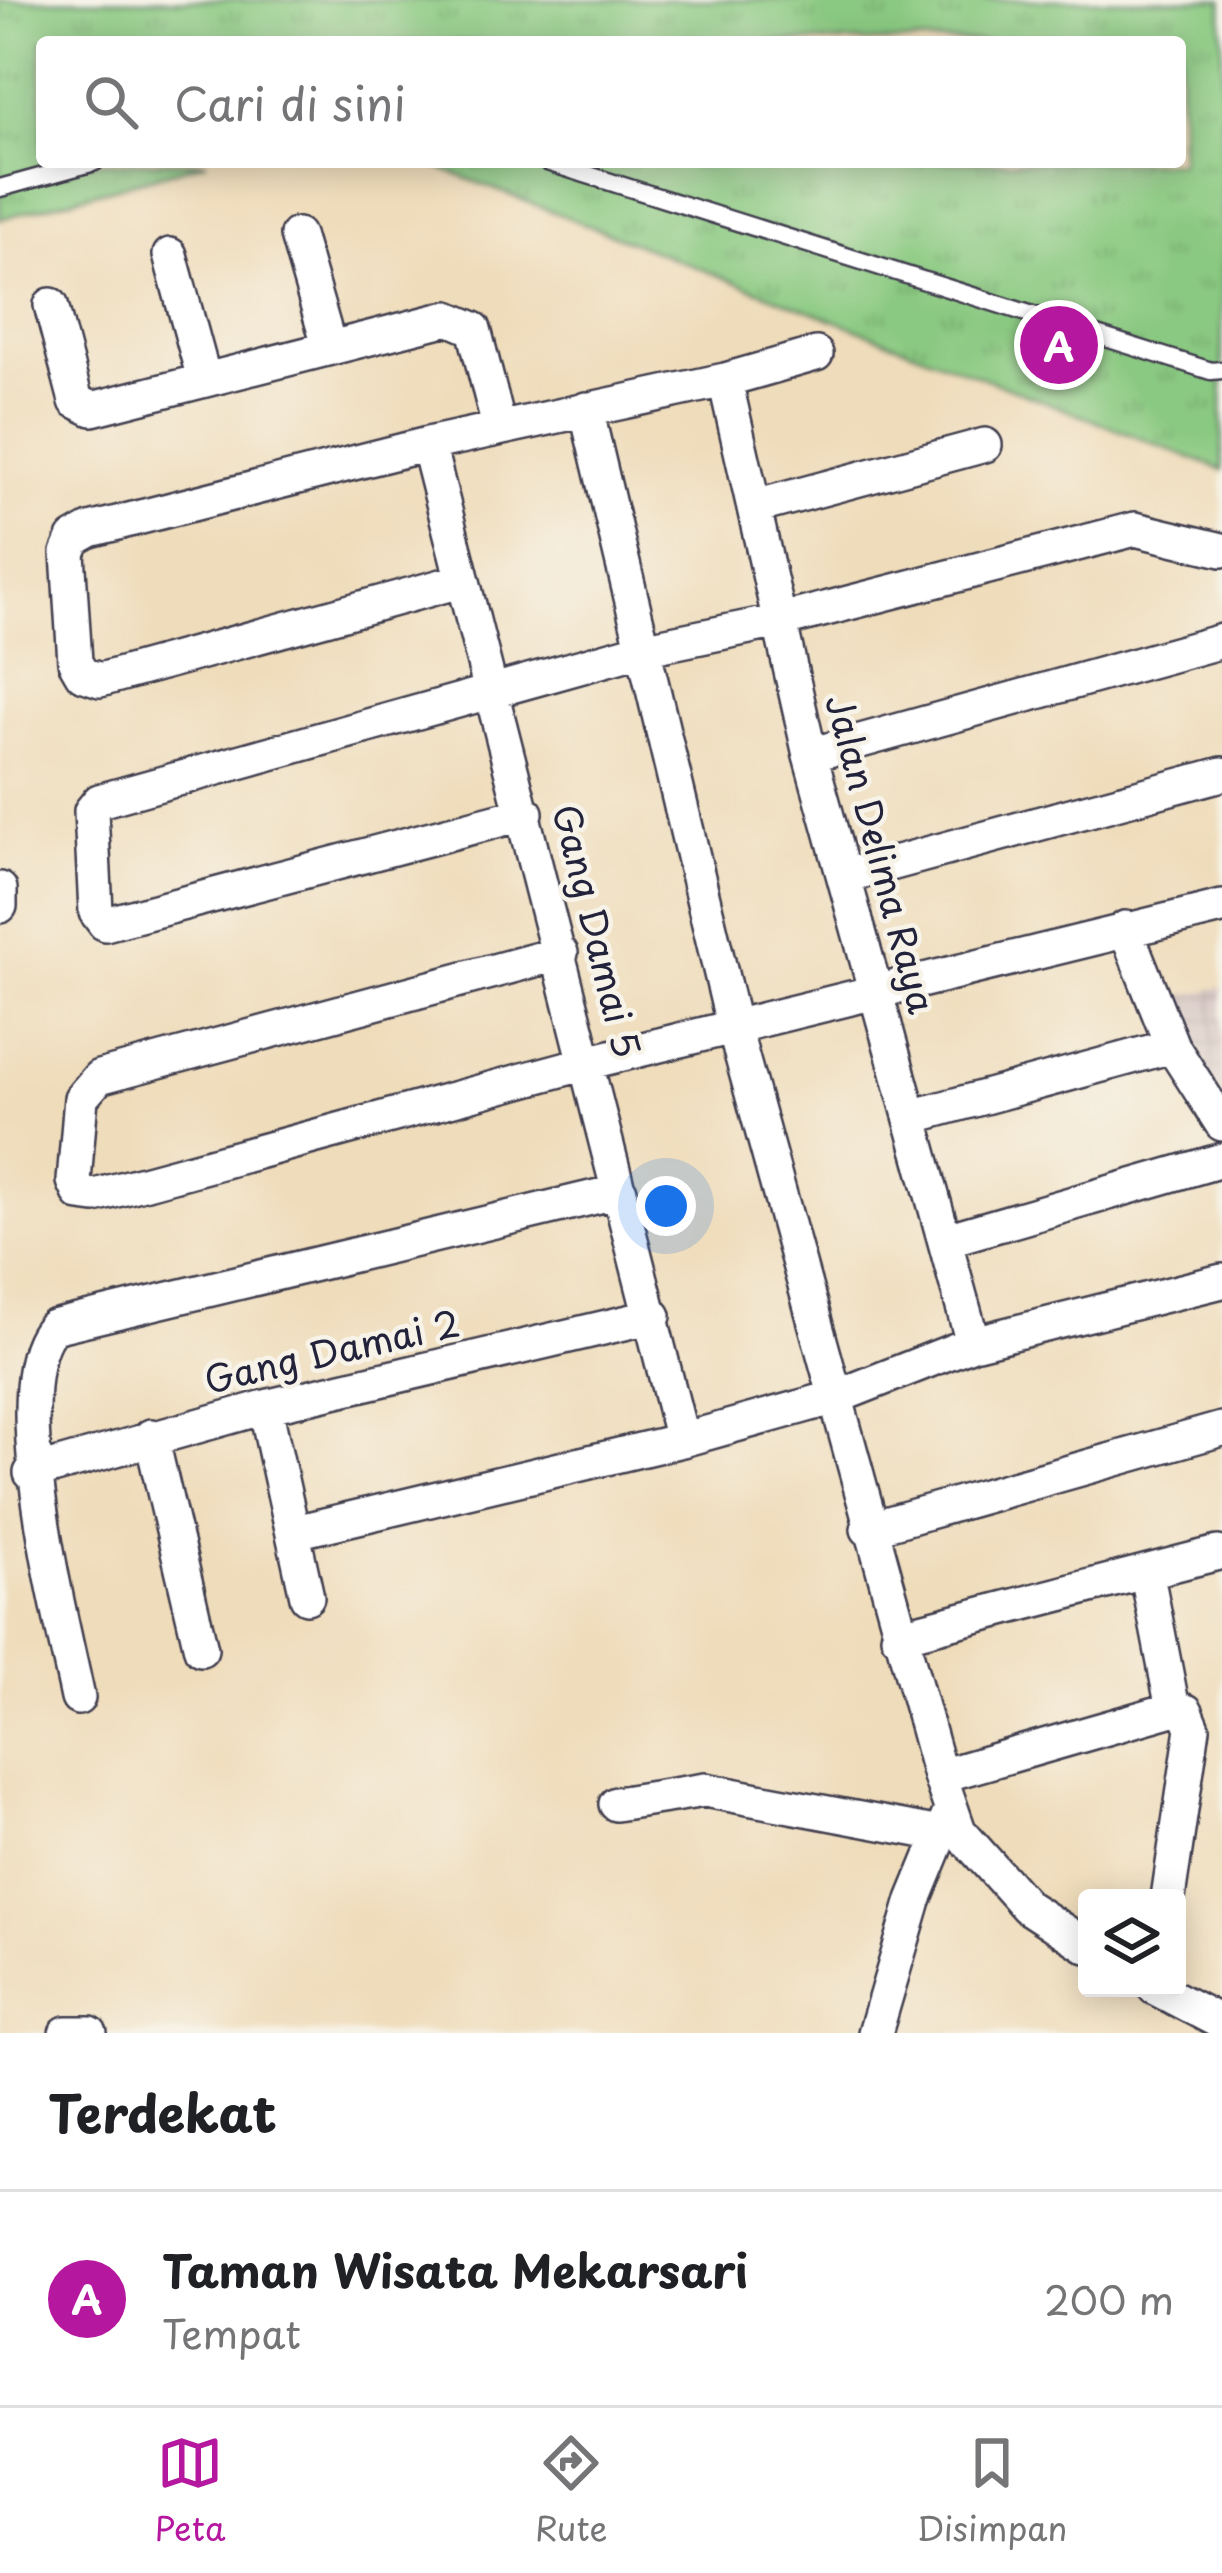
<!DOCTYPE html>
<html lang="id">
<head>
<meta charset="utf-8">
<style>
	:root { --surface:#fff; --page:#f2f2f2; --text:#202124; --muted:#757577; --line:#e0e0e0; --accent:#b5179e }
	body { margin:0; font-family:"Playpen Sans",sans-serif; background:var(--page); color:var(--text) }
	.controls { position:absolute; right:36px; bottom:36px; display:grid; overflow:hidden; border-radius:12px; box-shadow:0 6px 30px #0003 }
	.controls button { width:108px; height:108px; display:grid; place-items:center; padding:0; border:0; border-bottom:3px solid var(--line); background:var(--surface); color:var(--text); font:60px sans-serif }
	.you { position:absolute; left:666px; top:1206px; width:42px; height:42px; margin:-30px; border:9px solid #fff; border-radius:50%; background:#1a73e8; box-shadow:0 0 0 18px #1a73e833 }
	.badge { display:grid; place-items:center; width:78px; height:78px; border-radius:50%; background:var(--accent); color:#fff; font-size:39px; font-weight:700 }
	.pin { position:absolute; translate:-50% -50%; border:6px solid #fff; box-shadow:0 3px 12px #0006 }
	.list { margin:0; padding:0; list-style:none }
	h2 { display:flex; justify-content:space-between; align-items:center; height:156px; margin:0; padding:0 48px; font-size:51px }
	h2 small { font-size:39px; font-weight:400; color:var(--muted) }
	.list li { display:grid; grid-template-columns:78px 1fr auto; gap:36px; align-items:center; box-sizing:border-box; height:216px; padding:0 48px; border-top:3px solid var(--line) }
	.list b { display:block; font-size:45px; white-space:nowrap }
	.list p { margin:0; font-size:39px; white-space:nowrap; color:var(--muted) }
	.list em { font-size:39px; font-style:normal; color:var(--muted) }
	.icon { flex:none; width:66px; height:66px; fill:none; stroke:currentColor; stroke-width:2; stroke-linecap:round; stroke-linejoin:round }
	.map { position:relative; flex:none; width:1222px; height:2033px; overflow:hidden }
	.search { position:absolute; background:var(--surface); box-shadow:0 6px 30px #0003; left:36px; right:36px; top:36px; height:132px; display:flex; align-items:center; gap:30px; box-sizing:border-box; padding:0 42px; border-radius:12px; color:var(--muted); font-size:45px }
	.sheet { height:372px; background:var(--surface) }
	nav { display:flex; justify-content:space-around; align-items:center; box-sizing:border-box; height:168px; border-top:3px solid var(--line); background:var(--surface); font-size:33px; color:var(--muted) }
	nav a { display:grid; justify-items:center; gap:6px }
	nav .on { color:var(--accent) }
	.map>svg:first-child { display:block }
</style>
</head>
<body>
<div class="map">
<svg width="1222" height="2033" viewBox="0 0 1222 2033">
	<defs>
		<pattern id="industrial-grid" width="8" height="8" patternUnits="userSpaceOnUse" patternTransform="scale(3)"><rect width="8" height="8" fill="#d1bfbd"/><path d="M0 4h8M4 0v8" fill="none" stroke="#b3a4a3"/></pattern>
		<pattern id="park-tufts" width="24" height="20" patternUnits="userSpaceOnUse" patternTransform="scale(3)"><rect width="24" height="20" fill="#8ac981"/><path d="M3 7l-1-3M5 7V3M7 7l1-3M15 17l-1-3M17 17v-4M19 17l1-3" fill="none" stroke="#77ac70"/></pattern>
	</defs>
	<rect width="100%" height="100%" fill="#f7f3e8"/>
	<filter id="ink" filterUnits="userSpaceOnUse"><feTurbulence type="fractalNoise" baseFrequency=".00833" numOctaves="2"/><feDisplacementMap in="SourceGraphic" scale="24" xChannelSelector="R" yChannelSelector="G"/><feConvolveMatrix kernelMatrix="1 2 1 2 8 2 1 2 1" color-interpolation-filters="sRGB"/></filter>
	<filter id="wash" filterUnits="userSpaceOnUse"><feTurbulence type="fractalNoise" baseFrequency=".004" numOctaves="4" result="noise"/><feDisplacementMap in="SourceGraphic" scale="48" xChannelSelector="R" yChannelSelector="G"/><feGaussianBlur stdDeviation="2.7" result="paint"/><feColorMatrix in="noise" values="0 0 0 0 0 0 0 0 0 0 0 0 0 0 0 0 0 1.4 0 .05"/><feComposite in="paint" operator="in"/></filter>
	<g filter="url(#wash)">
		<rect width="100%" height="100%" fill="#efdcba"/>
		<!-- industrial -->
		<path fill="url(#industrial-grid)" d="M 1222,987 L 1222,1097 L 1159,1001 Z"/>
		<!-- park -->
		<path fill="url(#park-tufts)" stroke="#56765e" stroke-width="3" d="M 0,0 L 1222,0 L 1222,470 L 424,162 L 1180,162 L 1180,42 L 42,42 L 42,162 L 207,162 L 0,219 Z"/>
	</g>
	<g filter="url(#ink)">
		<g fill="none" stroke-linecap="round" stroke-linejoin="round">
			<!-- service casing -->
			<g stroke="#413e4e" stroke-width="21">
				<path id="service" d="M 547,162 L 1211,371 L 1222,370
					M 0,188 L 95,162"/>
			</g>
			<!-- minor casing -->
			<g stroke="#413e4e" stroke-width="38">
				<path id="minor" d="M 297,235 L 329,346
					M 170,255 L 204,379
					M 51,305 L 76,401 L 92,409 L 448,318 L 474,329 L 499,427
					M 725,380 L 810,755 L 973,1343
					M 586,409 L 734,1028 L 940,1776 L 959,1831 L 1027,1907 L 1087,1946
					M 428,444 L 682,1440
					M 755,507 L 985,445
					M 460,581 L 100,680 L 82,674 L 75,662 L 68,553 L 74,539 L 90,530 L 428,444 L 725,380 L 816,354
					M 810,755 L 1222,641
					M 526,813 L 105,924 L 96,912 L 91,811 L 99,801 L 647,648 L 779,621 L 1135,529 L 1222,550
					M 846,876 L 1222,774
					M 0,889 L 0,906
					M 1125,928 L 1172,1046 L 1222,1124
					M 561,953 L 99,1077 L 81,1098 L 74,1181 L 80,1194 L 95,1196 L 590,1062 L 1222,907
					M 911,1117 L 1172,1046
					M 946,1240 L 1222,1160
					M 265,1407 L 307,1597
					M 151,1436 L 201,1649
					M 31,1473 L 265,1407 L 654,1316
					M 868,1529 L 1222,1429
					M 295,1532 L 682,1440 L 836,1397 L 973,1343 L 1222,1281
					M 1147,1575 L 1173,1709
					M 898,1636 L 1218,1553
					M 78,1698 C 62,1620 0,1383 53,1327 L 620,1191
					M 940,1776 L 1173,1709 L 1186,1711 L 1193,1728 L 1168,1898
					M 616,1804 L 705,1790 L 940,1834
					M 1155,1988 L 1222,2023
					M 66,2033 L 90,2033
					M 875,2033 L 914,1900 L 949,1815"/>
			</g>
			<!-- service -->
			<use href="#service" stroke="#fff" stroke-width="16"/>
			<!-- minor -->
			<use href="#minor" stroke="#fff" stroke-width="33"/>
		</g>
	</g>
	<g text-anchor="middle" stroke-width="9" stroke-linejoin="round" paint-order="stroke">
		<!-- street labels -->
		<g font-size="36" fill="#22223b" stroke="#f7f3e8">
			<text transform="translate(880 854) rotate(75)" y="13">Jalan Delima Raya</text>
			<text transform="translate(596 931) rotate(76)" y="13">Gang Damai 5</text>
			<text transform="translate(332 1352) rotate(-13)" y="13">Gang Damai 2</text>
		</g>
	</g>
</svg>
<div class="controls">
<button><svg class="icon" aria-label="layers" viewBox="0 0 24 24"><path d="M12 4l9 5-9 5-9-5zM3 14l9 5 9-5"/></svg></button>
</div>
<div class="you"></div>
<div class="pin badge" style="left:1059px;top:345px">A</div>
<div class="search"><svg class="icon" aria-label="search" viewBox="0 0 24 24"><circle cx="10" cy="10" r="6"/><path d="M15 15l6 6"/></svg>Cari di sini</div>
</div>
<section class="sheet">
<h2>Terdekat<small></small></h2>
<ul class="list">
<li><span class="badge">A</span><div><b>Taman Wisata Mekarsari</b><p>Tempat</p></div><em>200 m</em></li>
</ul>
</section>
<nav>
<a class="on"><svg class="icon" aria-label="map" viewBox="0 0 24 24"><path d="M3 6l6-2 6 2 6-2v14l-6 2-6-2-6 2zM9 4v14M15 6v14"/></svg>Peta</a>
<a><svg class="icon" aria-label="directions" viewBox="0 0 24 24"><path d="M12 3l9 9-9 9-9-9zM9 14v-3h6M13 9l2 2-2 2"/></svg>Rute</a>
<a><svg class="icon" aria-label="saved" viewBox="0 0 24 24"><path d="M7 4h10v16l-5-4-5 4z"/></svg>Disimpan</a>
</nav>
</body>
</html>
